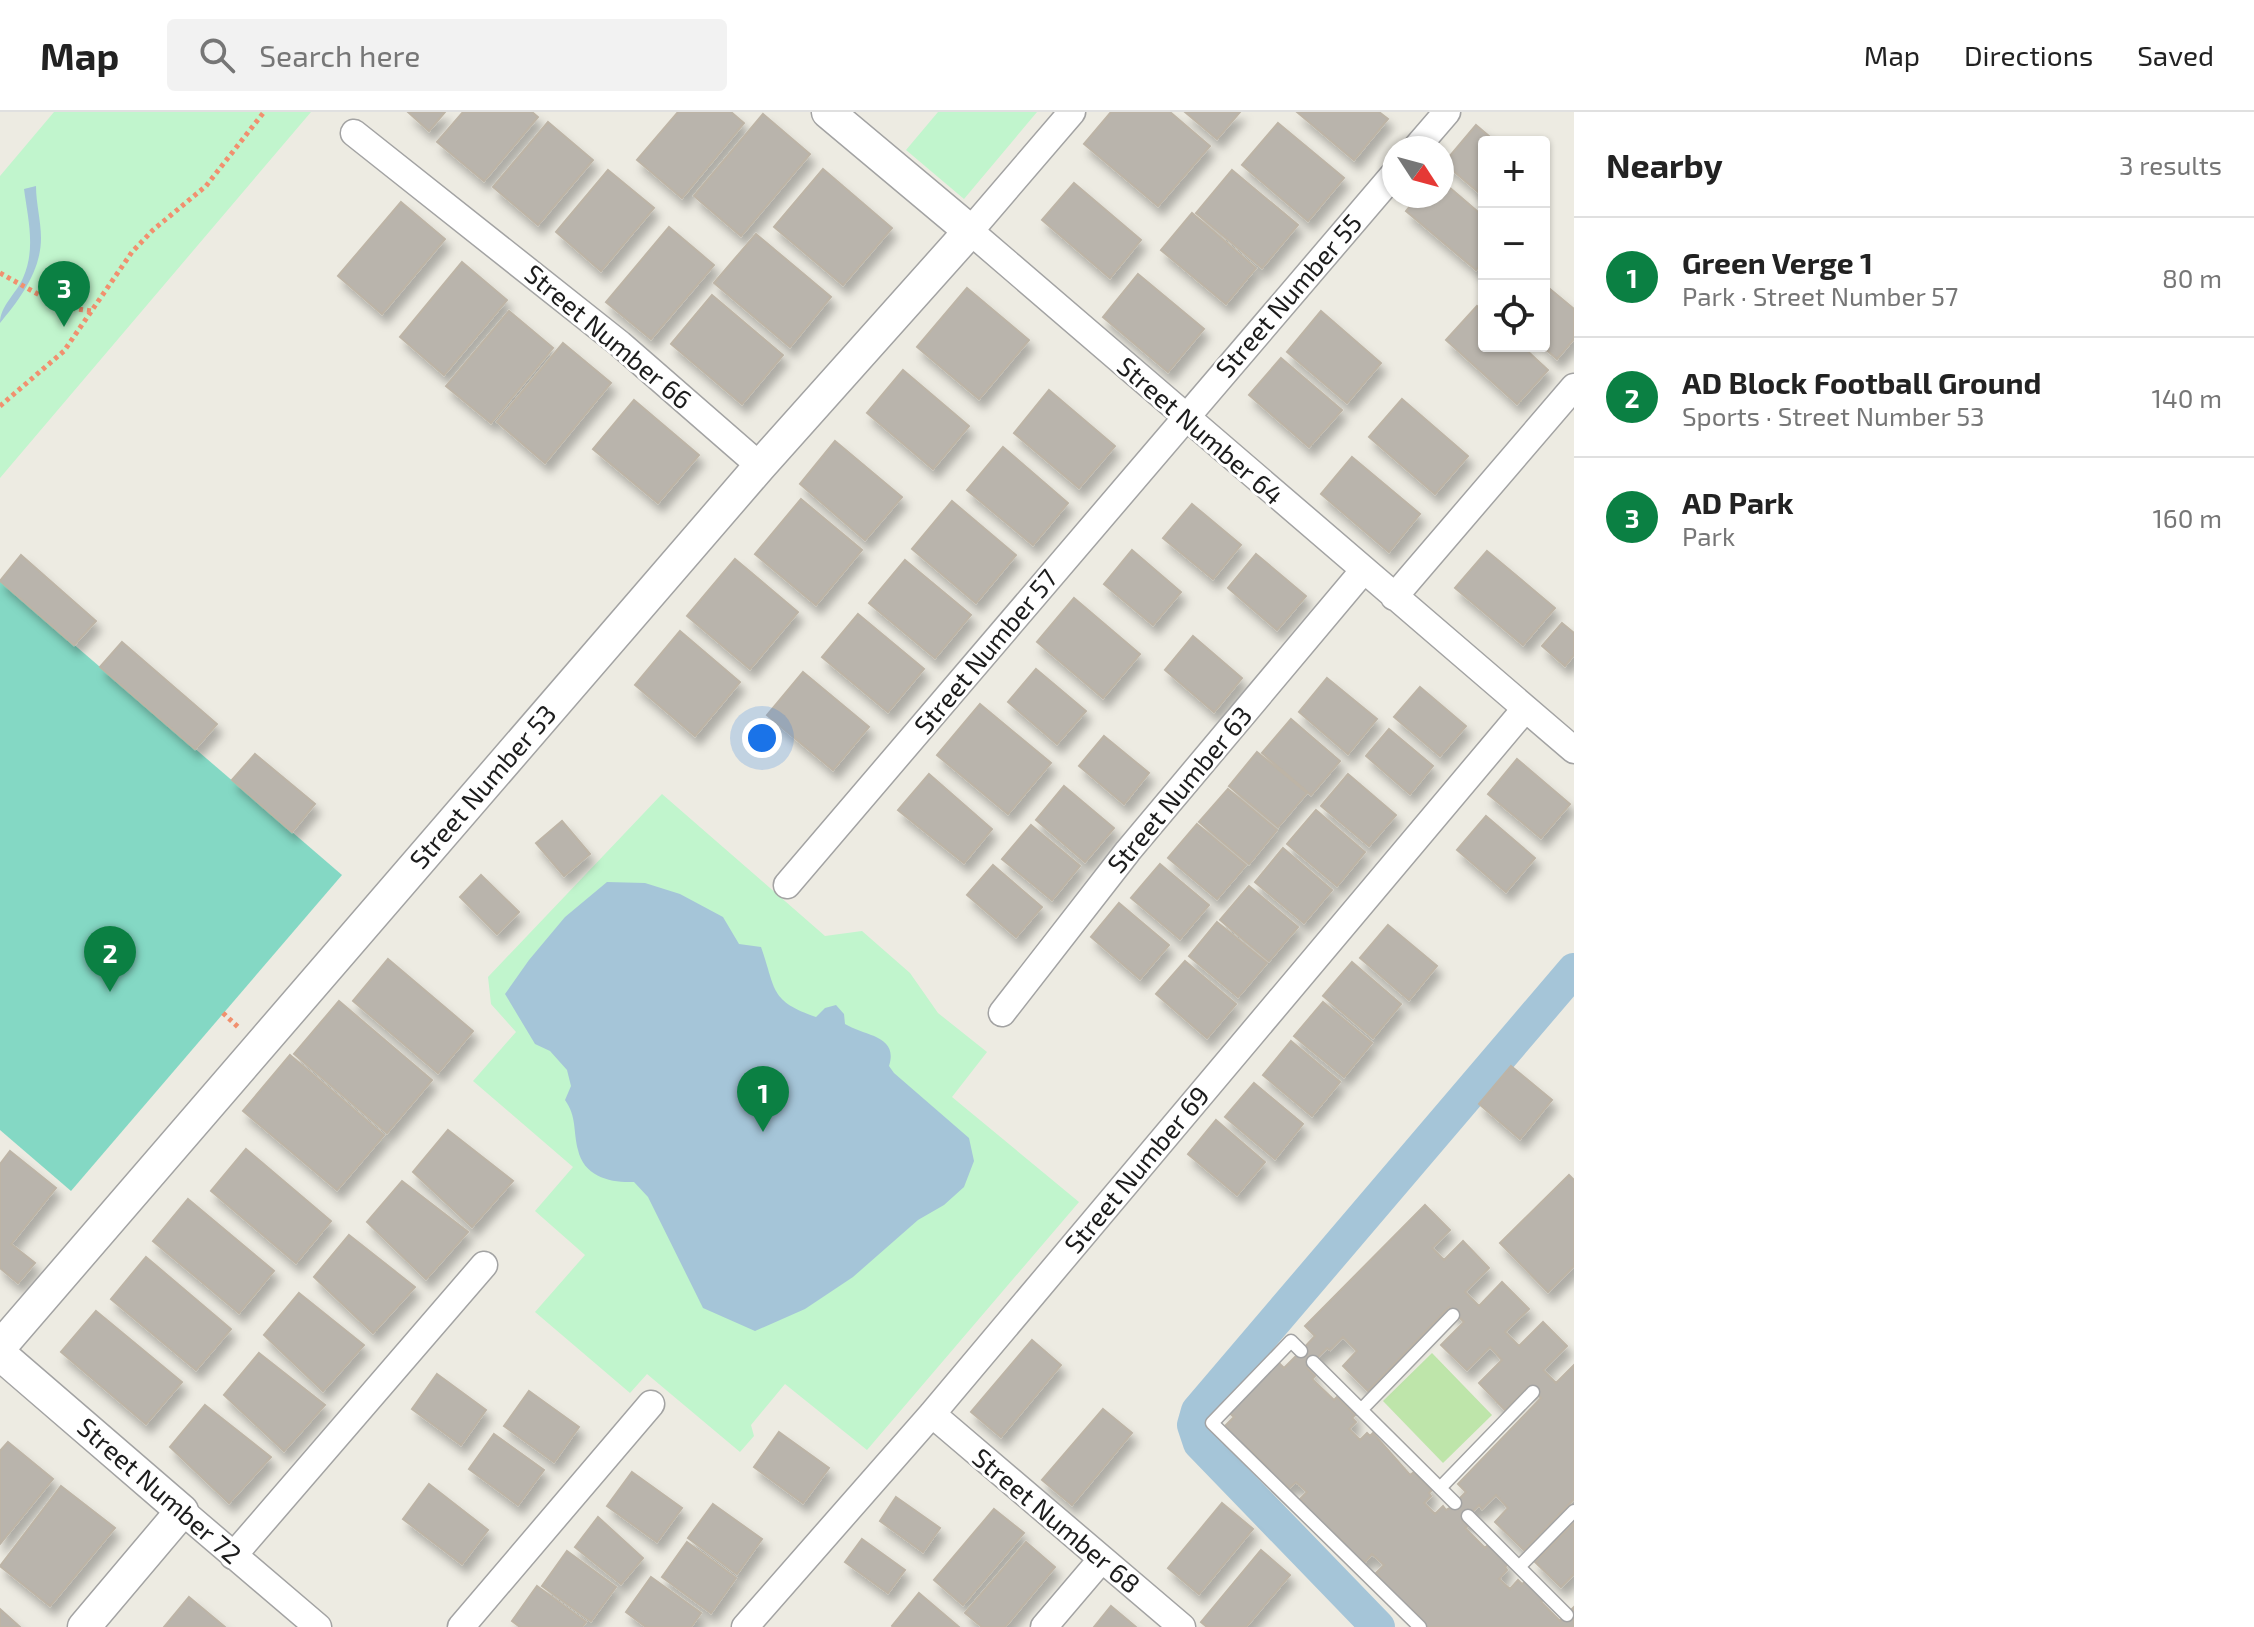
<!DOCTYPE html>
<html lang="en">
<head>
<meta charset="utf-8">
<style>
	:root { --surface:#fff; --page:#f2f2f2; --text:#222; --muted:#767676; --line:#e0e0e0; --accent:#0b8043 }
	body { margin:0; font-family:"Exo 2",sans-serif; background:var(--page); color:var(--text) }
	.controls { position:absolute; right:24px; top:24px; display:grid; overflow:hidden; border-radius:8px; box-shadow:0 2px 6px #0004 }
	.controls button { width:72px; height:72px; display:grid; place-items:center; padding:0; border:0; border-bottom:2px solid var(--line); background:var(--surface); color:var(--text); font:40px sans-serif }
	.compass { position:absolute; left:1382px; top:24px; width:72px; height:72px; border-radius:50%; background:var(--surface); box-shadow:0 2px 6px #0004; rotate:126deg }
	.you { position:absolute; left:762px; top:626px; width:28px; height:28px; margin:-20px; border:6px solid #fff; border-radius:50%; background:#1a73e8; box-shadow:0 0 0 12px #1a73e833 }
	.badge { display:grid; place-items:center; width:52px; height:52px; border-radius:50%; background:var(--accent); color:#fff; font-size:26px; font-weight:700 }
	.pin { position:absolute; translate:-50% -66px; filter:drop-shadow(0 2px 4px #0008) }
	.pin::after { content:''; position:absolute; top:42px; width:28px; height:24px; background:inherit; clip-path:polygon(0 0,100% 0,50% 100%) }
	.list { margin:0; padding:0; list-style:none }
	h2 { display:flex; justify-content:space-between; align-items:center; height:104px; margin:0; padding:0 32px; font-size:34px }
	h2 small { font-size:26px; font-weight:400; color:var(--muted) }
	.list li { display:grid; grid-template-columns:52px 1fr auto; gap:24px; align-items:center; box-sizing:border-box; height:120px; padding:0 32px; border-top:2px solid var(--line) }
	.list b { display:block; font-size:30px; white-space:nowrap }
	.list p { margin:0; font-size:26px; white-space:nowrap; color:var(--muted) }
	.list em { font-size:26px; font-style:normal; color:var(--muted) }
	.icon { flex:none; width:44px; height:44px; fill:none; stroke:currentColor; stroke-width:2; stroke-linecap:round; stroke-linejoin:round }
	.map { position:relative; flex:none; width:1574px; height:1515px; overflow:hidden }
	header { display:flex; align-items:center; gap:48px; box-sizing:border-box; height:112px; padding:0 40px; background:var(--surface); border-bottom:2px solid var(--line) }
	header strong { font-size:38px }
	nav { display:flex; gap:44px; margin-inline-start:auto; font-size:28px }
	.search { width:560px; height:72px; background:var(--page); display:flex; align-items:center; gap:20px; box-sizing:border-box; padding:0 28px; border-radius:8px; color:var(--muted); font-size:30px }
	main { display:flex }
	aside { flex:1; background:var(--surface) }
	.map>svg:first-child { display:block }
</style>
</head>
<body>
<header>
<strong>Map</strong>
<div class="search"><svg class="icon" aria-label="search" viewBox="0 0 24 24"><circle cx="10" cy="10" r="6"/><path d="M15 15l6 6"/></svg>Search here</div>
<nav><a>Map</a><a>Directions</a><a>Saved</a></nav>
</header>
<main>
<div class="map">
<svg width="1574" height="1515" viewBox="0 0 1574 1515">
	<defs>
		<filter id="shadow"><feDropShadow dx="5" dy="9" stdDeviation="4" flood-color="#0004"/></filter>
	</defs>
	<rect width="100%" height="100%" fill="#edebe2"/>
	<!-- grass -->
	<path fill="#bee5aa" d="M 1432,1241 L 1492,1303 L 1443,1351 L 1383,1289 Z"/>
	<!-- park -->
	<path fill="#c1f5cd" d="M 54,0 L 311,0 L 0,366 L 0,64 Z
		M 938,0 L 1037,0 L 964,87 L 906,38 Z
		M 662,682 L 825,824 L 862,819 L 910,861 L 938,901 L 987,940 L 952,985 L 1079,1090 L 867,1338 L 785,1272 L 751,1313 L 754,1324 L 740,1340 L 647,1262 L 630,1281 L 535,1200 L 585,1143 L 535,1099 L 573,1055 L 473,969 L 516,920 L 491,892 L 488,865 Z"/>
	<!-- pitch -->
	<path fill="#84d8c4" d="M 0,469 L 342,763 L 71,1079 L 0,1018 Z"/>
	<!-- water -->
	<path fill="#a5c5d8" d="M 36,74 C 36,91 41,109 41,126 C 41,159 20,187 0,211 C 0,194 16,182 23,166 C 36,137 28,107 24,77 Z
		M 607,770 L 645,771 L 680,782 L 723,805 L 739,832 L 761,835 C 776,877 769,889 816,905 L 825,896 L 836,893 L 844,902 L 845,912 C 864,924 899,923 889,954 L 894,961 L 969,1026 L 974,1049 L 964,1075 L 944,1093 L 918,1108 L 853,1165 L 805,1197 L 755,1219 L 703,1196 L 648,1085 L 634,1070 C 611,1071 584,1065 578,1038 C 573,1019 577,1005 565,988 L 571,974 L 567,958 L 550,939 L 535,932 L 505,882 L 529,848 L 565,805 Z"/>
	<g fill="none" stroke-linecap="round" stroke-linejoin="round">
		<!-- canal -->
		<path stroke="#a5c5d8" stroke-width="34" d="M 1378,1515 L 1200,1331 L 1194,1313 L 1198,1299 L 1574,858"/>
	</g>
	<!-- building -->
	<path fill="#b9b4ac" stroke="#bdb4a6" stroke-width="2" fill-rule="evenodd" filter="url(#shadow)" d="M 408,0 L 445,0 L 429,19 Z
		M 463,0 L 532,0 L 538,5 L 484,69 L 437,30 Z
		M 678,0 L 731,0 L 744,11 L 682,86 L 637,48 Z
		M 1111,0 L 1170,0 L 1210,34 L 1158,94 L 1084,32 Z
		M 1185,0 L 1240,0 L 1217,27 Z
		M 1297,0 L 1379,0 L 1388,7 L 1354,48 Z
		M 763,2 L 810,42 L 741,124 L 694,84 Z
		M 548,10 L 593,48 L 538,113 L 493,75 Z
		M 1278,11 L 1344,66 L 1308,109 L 1242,53 Z
		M 1476,13 L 1496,30 L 1484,30 L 1484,85 L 1444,51 Z
		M 823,57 L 892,116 L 843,173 L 774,115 Z
		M 608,58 L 654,96 L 601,159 L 556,120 Z
		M 1232,58 L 1298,113 L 1262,156 L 1196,101 Z
		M 1442,69 L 1484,105 L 1484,148 L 1476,158 L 1406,99 L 1418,84 L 1442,84 Z
		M 1074,71 L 1141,128 L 1110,166 L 1042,108 Z
		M 401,90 L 445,127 L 382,202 L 338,164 Z
		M 1192,101 L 1256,156 L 1226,192 L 1161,138 Z
		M 669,115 L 714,153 L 651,227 L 606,190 Z
		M 756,122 L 831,185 L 790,235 L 714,171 Z
		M 462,150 L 507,188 L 444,263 L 400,225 Z
		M 1138,162 L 1204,217 L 1168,260 L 1103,205 Z
		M 1544,172 L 1574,197 L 1574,227 L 1557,247 L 1542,234 Z
		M 967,176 L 1029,228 L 979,287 L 917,235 Z
		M 712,183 L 783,243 L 742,292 L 671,232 Z
		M 1477,194 L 1484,200 L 1484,234 L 1522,234 L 1548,258 L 1517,292 L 1446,228 Z
		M 509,199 L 553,236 L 491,311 L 446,274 Z
		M 1321,199 L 1381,251 L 1347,291 L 1287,240 Z
		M 563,231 L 611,271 L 545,351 L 497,310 Z
		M 1281,246 L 1342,298 L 1309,335 L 1249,283 Z
		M 903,258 L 969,314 L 933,357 L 867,301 Z
		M 1049,278 L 1115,334 L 1079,376 L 1014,321 Z
		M 1402,287 L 1468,344 L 1435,382 L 1369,325 Z
		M 634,288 L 699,343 L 658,391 L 593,337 Z
		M 835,329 L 902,385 L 865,428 L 800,372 Z
		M 1003,335 L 1068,391 L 1033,433 L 967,378 Z
		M 1352,345 L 1420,402 L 1389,440 L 1321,382 Z
		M 801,387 L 862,438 L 816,493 L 755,442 Z
		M 952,389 L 1016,443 L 976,491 L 912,437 Z
		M 1192,392 L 1241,433 L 1213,467 L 1163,426 Z
		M 1132,438 L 1181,480 L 1153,513 L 1104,472 Z
		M 1487,439 L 1555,496 L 1523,533 L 1455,476 Z
		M 1256,442 L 1306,484 L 1277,518 L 1228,476 Z
		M 21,443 L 96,509 L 74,533 L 0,469 Z
		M 735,447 L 798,500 L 750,557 L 687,504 Z
		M 905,448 L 971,503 L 935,546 L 869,491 Z
		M 1074,486 L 1140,542 L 1103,586 L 1037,530 Z
		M 858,502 L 924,557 L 888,600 L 822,545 Z
		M 1562,511 L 1574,521 L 1574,543 L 1565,554 L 1542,534 Z
		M 680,519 L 740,570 L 695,624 L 635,573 Z
		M 1193,524 L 1242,566 L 1214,600 L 1165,558 Z
		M 122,530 L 217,612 L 195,637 L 100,555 Z
		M 1036,557 L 1086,599 L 1057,632 L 1008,590 Z
		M 803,560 L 869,615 L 833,658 L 767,603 Z
		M 1327,566 L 1377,607 L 1348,642 L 1299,600 Z
		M 1420,575 L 1466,614 L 1440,644 L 1394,605 Z
		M 980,592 L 1051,651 L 1008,702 L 937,643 Z
		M 1291,607 L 1340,649 L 1311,683 L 1262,641 Z
		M 1389,617 L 1433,654 L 1410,682 L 1366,644 Z
		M 1104,624 L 1149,661 L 1124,692 L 1079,654 Z
		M 1257,640 L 1307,681 L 1278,715 L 1229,674 Z
		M 255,642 L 315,692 L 292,720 L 232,668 Z
		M 1517,647 L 1570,692 L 1541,726 L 1488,682 Z
		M 929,662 L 992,717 L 964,751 L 898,698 Z
		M 1348,662 L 1396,703 L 1369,734 L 1321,694 Z
		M 1064,674 L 1114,716 L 1085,750 L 1036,708 Z
		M 1228,677 L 1277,718 L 1249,752 L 1199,710 Z
		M 1316,698 L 1365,740 L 1337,774 L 1287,732 Z
		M 1486,704 L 1535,746 L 1506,780 L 1457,738 Z
		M 562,709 L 590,742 L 564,764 L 536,731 Z
		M 1197,712 L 1246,753 L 1217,787 L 1168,746 Z
		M 1031,713 L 1080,754 L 1052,788 L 1002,747 Z
		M 1283,736 L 1332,778 L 1304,811 L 1255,770 Z
		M 1160,752 L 1209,793 L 1180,827 L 1131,786 Z
		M 993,753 L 1042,795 L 1016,825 L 967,783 Z
		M 481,763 L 519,800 L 497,822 L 460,785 Z
		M 1249,774 L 1298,815 L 1269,849 L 1220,808 Z
		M 1119,791 L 1169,833 L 1140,867 L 1091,825 Z
		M 1217,810 L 1267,851 L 1238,885 L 1189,844 Z
		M 1388,813 L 1437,854 L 1409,888 L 1360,846 Z
		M 388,847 L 473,919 L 438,961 L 353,889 Z
		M 1185,849 L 1236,892 L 1207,926 L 1156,882 Z
		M 1352,850 L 1401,892 L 1373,926 L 1323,884 Z
		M 339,889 L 432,968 L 387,1021 L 294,942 Z
		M 1323,890 L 1372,931 L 1344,965 L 1294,924 Z
		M 1291,929 L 1340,970 L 1312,1004 L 1263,963 Z
		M 290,943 L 384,1023 L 337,1078 L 243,999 Z
		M 1511,954 L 1552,988 L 1520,1027 L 1479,992 Z
		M 1254,971 L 1303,1012 L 1275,1047 L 1225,1005 Z
		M 1216,1008 L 1265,1050 L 1237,1083 L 1188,1042 Z
		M 448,1018 L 513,1069 L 472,1115 L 413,1060 Z
		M 246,1037 L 331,1109 L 296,1151 L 211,1079 Z
		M 10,1039 L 56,1076 L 11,1132 L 35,1151 L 18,1171 L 0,1156 L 0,1052 Z
		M 1569,1063 L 1574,1068 L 1574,1154 L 1548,1180 L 1500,1131 Z
		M 402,1069 L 468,1120 L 426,1167 L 367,1110 Z
		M 188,1087 L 274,1159 L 239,1201 L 153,1129 Z
		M 1425,1093 L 1450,1118 L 1432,1136 L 1444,1148 L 1463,1129 L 1489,1156 L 1465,1180 L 1479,1194 L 1502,1170 L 1529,1197 L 1505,1220 L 1519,1234 L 1543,1210 L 1567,1234 L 1543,1258 L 1556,1271 L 1574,1253 L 1574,1387 L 1524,1438 L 1495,1410 L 1508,1396 L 1496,1383 L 1482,1397 L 1479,1393 L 1463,1409 L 1468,1414 L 1465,1416 L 1485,1436 L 1488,1433 L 1508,1452 L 1505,1455 L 1507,1458 L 1499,1467 L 1510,1477 L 1518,1468 L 1522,1472 L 1526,1469 L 1544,1487 L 1541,1490 L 1560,1509 L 1574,1495 L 1574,1515 L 1424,1515 L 1415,1506 L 1418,1503 L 1377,1467 L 1380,1465 L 1376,1461 L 1384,1453 L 1372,1442 L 1365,1450 L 1362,1448 L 1359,1451 L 1341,1433 L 1344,1430 L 1301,1394 L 1304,1391 L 1300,1387 L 1307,1380 L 1296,1370 L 1289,1376 L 1286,1373 L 1282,1376 L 1264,1358 L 1267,1355 L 1246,1334 L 1243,1337 L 1227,1321 L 1230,1318 L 1225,1314 L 1234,1305 L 1227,1299 L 1276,1248 L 1284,1256 L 1301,1239 L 1315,1224 L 1305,1214 ZM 1449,1195 L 1464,1210 L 1441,1233 L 1467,1258 L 1490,1235 L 1502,1248 L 1479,1271 L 1505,1298 L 1529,1274 L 1541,1286 L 1458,1372 L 1466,1380 L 1450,1396 L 1446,1398 L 1443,1394 L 1435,1402 L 1424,1391 L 1431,1384 L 1429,1381 L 1432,1378 L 1414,1360 L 1410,1363 L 1373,1321 L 1370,1324 L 1367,1321 L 1360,1328 L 1349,1317 L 1356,1310 L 1352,1306 L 1355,1303 L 1337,1285 L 1334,1288 L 1312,1267 L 1315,1264 L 1307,1256 L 1327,1236 L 1330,1238 L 1343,1225 L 1357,1239 L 1343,1254 L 1368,1279 Z
		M 349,1123 L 415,1175 L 373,1221 L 314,1165 Z
		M 146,1145 L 231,1217 L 196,1258 L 111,1187 Z
		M 299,1181 L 364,1233 L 323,1279 L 264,1223 Z
		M 96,1199 L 182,1270 L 146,1312 L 61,1240 Z
		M 1032,1228 L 1061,1253 L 1001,1325 L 971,1300 Z
		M 259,1241 L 325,1293 L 284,1339 L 224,1283 Z
		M 437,1262 L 486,1298 L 461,1333 L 412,1297 Z
		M 529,1279 L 579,1315 L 554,1350 L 504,1314 Z
		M 205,1293 L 271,1345 L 229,1391 L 170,1335 Z
		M 1103,1297 L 1132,1321 L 1072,1393 L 1042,1368 Z
		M 779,1320 L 829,1356 L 803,1391 L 754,1355 Z
		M 494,1322 L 544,1358 L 518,1393 L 469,1357 Z
		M 8,1330 L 53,1367 L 0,1432 L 0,1339 Z
		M 632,1360 L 682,1396 L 657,1430 L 607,1394 Z
		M 429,1372 L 488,1418 L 462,1452 L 403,1407 Z
		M 61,1374 L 115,1416 L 50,1494 L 0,1454 Z
		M 896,1385 L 940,1416 L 923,1440 L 880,1409 Z
		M 1222,1391 L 1253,1417 L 1199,1482 L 1168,1456 Z
		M 713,1392 L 762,1427 L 737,1462 L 688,1426 Z
		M 994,1397 L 1024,1421 L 963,1493 L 934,1468 Z
		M 598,1405 L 643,1446 L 621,1472 L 575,1435 Z
		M 1574,1411 L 1574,1462 L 1561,1475 L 1535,1450 Z
		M 862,1427 L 905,1458 L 888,1481 L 845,1450 Z
		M 687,1430 L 736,1466 L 711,1501 L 662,1465 Z
		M 1026,1430 L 1055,1455 L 1005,1515 L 982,1515 L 965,1501 Z
		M 1261,1438 L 1290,1463 L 1246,1515 L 1207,1515 L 1201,1510 Z
		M 567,1439 L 616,1475 L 591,1509 L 542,1474 Z
		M 651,1465 L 701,1501 L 691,1515 L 646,1515 L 626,1500 Z
		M 537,1474 L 586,1510 L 582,1515 L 520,1515 L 512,1509 Z
		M 919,1481 L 959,1515 L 893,1515 L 892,1514 Z
		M 189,1485 L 225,1515 L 164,1515 Z
		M 1111,1494 L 1136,1515 L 1094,1515 Z
		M 0,1497 L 20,1515 L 0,1515 Z"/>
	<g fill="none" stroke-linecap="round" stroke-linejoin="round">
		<!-- service casing -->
		<g stroke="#a3a3a3" stroke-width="15">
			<path id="service" d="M 1301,1239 L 1291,1229 L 1212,1311 L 1420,1515
				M 1313,1250 L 1455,1391
				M 1361,1298 L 1453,1203
				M 1440,1376 L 1533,1280
				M 1468,1404 L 1567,1503
				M 1519,1455 L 1574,1399"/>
		</g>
		<!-- minor casing -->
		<g stroke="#a3a3a3" stroke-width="29">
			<path id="minor" d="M 1072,0 L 970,119 L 1574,638
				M 354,21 L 620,232 L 760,354
				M 1416,36 L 1447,0
				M 1394,485 L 1574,275
				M 787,773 L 1394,62
				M 1002,901 L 1128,739 L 1363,459
				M 932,1302 L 1182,1515
				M 182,1399 L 318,1515
				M 233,1444 L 484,1153
				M 461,1515 L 651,1292
				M 745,1515 L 932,1302 L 1525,597
				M 1044,1515 L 1101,1448"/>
		</g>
		<!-- tertiary casing -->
		<g stroke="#a3a3a3" stroke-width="35">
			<path id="tertiary" d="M 0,1235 L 760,354 L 970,119 L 828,0
				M 0,1242 L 182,1399 L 84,1515"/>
		</g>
		<!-- path -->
		<path stroke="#f1906f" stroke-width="5" stroke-dasharray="4 4" stroke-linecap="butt" d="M 0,161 L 61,195 L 92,199
			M 0,294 L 64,239 L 132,140 L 153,118 L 206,74 L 264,0
			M 223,901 L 238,915"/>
		<!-- service -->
		<use href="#service" stroke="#fff" stroke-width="12"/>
		<!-- minor -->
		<use href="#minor" stroke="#fff" stroke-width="26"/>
		<!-- tertiary -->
		<use href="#tertiary" stroke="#fff" stroke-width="32"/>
	</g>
	<g text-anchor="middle" stroke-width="6" stroke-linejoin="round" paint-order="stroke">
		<!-- street labels -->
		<g font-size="26" fill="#1c1c1c" stroke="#fff">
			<text transform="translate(1289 184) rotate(-49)" y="9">Street Number 55</text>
			<text transform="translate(608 225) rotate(40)" y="9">Street Number 66</text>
			<text transform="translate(1200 319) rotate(41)" y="9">Street Number 64</text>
			<text transform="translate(986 540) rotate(-50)" y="9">Street Number 57</text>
			<text transform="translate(483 675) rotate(-49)" y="9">Street Number 53</text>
			<text transform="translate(1180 678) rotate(-50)" y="9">Street Number 63</text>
			<text transform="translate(1137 1058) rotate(-50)" y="9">Street Number 69</text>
			<text transform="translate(159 1379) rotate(41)" y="9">Street Number 72</text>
			<text transform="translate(1056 1409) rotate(40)" y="9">Street Number 68</text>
		</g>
	</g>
</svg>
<div class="controls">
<button>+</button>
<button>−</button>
<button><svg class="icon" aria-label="locate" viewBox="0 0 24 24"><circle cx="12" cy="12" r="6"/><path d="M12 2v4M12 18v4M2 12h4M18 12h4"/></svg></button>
</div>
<svg class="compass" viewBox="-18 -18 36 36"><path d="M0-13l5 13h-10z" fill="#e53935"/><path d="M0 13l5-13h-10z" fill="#767676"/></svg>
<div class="you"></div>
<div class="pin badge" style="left:763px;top:1020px">1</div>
<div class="pin badge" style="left:110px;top:880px">2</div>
<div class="pin badge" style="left:64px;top:215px">3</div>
</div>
<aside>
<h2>Nearby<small>3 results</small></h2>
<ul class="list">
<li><span class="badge">1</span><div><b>Green Verge 1</b><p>Park · Street Number 57</p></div><em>80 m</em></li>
<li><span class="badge">2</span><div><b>AD Block Football Ground</b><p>Sports · Street Number 53</p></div><em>140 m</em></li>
<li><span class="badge">3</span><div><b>AD Park</b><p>Park</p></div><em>160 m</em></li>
</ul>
</aside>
</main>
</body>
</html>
